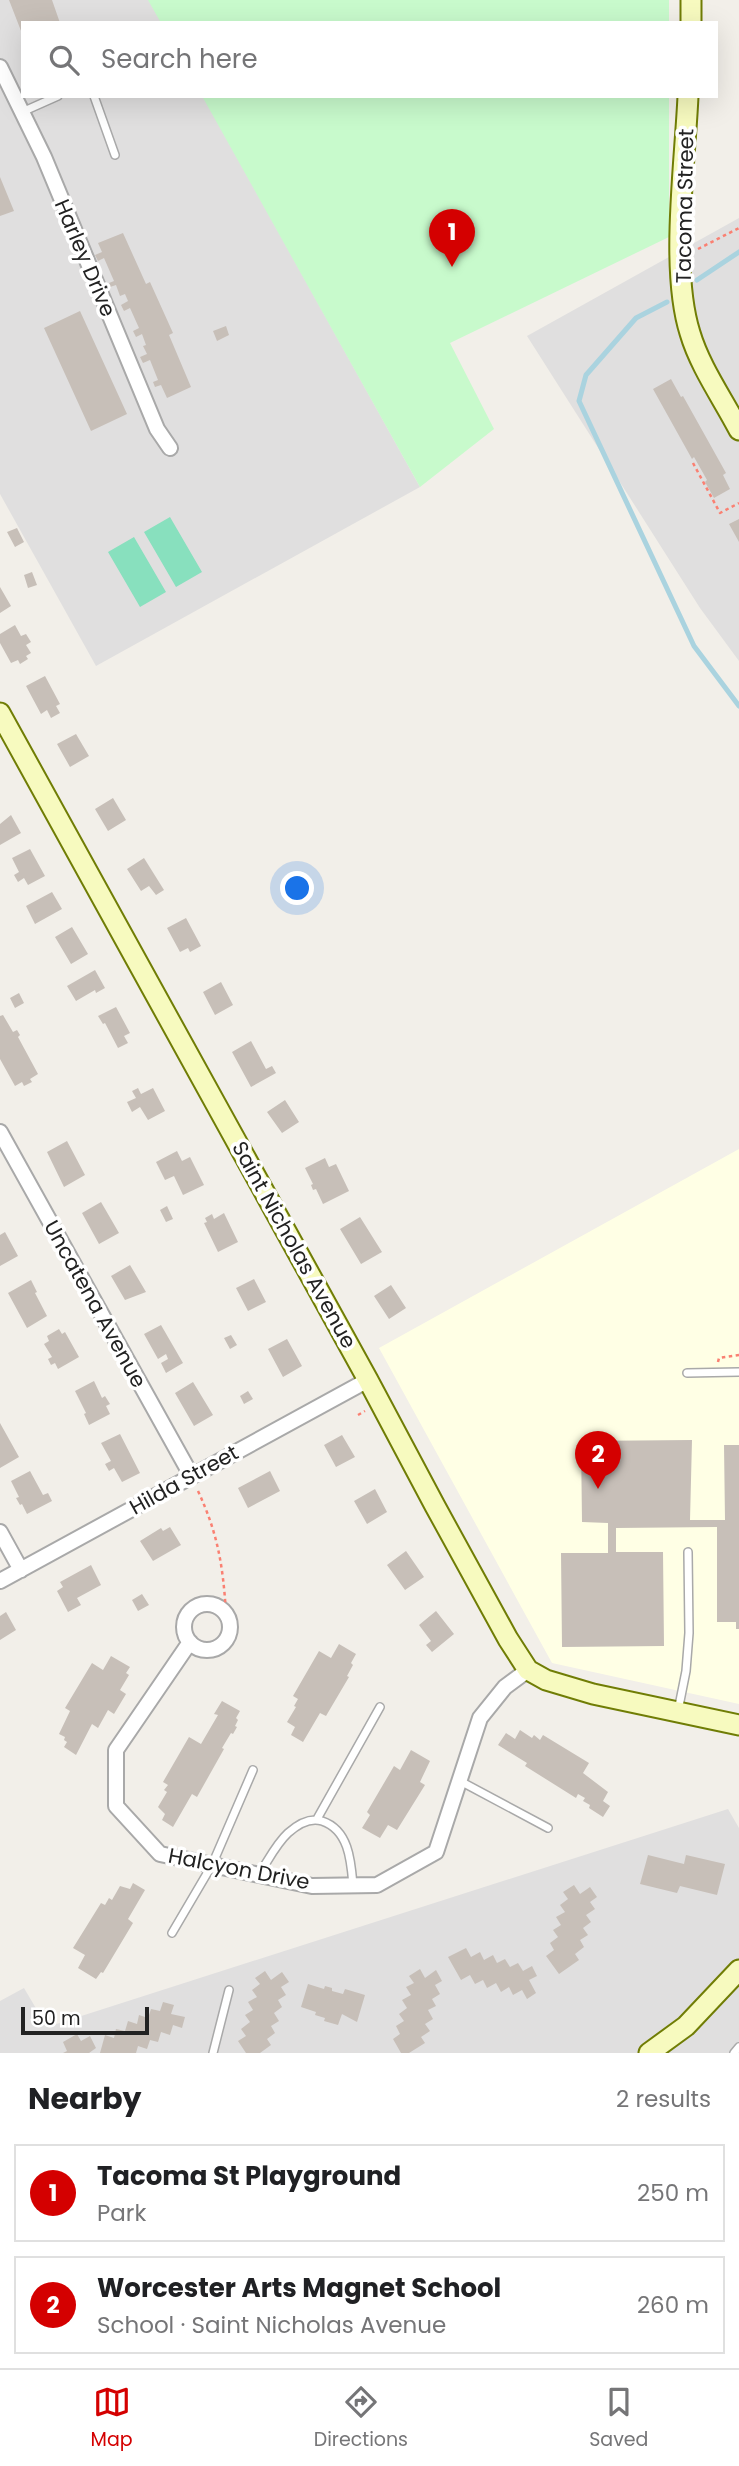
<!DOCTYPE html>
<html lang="en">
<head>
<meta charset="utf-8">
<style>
	:root { --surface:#fff; --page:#f6f6f6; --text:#202124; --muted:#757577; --line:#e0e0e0; --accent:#d40000 }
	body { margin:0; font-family:Poppins,sans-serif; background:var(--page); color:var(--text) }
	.scale { position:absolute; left:21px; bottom:18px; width:128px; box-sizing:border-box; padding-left:7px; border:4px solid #222; border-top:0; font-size:19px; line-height:24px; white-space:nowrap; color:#222; -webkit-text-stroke:5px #fff; paint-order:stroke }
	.you { position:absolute; left:298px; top:889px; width:24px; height:24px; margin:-18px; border:5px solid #fff; border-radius:50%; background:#1a73e8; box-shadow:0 0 0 10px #1a73e833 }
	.badge { display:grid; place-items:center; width:46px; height:46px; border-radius:50%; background:var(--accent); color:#fff; font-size:23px; font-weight:700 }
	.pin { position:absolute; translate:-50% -58px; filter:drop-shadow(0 2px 4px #0008) }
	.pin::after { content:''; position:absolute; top:37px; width:24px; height:21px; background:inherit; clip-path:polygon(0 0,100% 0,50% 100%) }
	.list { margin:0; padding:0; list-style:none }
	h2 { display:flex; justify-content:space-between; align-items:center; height:91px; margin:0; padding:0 28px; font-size:30px }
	h2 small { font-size:23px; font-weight:400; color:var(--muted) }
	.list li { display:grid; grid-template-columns:46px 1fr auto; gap:21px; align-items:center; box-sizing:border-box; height:98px; margin:0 14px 14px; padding:0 14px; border:2px solid var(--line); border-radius:0px }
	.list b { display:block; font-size:26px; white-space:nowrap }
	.list p { margin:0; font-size:23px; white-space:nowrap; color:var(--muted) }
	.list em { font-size:23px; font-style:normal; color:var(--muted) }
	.icon { flex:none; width:38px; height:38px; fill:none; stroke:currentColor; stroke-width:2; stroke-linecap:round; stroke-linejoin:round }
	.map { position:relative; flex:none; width:739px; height:2053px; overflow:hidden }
	.search { position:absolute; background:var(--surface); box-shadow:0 7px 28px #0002; left:21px; right:21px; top:21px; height:77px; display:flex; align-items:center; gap:18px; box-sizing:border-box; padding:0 24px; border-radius:0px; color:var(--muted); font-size:26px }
	.sheet { height:315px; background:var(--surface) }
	nav { display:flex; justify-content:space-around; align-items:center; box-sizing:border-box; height:98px; border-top:2px solid var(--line); background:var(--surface); font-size:19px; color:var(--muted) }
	nav a { display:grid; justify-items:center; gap:4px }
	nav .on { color:var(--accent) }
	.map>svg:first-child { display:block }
</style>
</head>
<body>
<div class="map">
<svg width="739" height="2053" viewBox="0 0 739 2053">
	<rect width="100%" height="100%" fill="#f2efe9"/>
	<!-- residential -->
	<path fill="#e0dfdf" d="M 0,0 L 150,0 L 162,23 L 23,23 L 23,96 L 203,96 L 420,487 L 96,666 L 0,494 Z
		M 739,218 L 739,661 L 700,608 L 527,336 Z
		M 728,1809 L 739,1828 L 739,2053 L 0,2053 L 0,2001 L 24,1988 L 47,2027 Z"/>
	<!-- education -->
	<path fill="#ffffe5" d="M 739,1149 L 739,1704 L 552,1663 L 379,1348 Z"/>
	<!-- park -->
	<path fill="#c8facc" d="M 148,0 L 669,0 L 669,23 L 161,23 Z
		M 202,96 L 669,96 L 669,237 L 450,343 L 494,429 L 420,487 Z"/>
	<!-- pitch -->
	<path fill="#88e0be" d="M 170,517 L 202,572 L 176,587 L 144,532 Z
		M 134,537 L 166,592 L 140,607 L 108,552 Z"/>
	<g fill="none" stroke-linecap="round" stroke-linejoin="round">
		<!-- stream -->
		<path stroke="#aad3df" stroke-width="5" d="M 697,280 L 739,252
			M 667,302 L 636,318 L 586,375 L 579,401 L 694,646 L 739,706"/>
	</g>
	<!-- building -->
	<path fill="#c7bfb8" d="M 9,0 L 52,0 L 60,23 L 23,23 L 23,36 Z
		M 0,177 L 14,211 L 0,216 Z
		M 123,233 L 146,284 L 150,282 L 173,333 L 169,335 L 191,387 L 167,398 L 161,385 L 155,387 L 153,382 L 158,380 L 150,360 L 143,363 L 140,357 L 147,354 L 143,346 L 146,345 L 142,334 L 136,337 L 133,331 L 139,328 L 130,308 L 124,311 L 121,305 L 128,301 L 125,294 L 120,296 L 116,285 L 110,287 L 109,283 L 114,281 L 104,258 L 98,261 L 95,255 L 102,252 L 98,243 Z
		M 80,311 L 127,414 L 91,431 L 44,328 Z
		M 226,326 L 229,335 L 217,341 L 213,331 Z
		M 671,379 L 681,397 L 683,396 L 726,473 L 723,475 L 730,489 L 714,498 L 705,482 L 707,480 L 694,457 L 692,459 L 653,389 Z
		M 739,519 L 739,542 L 729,524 Z
		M 17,528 L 24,542 L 15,547 L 7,532 Z
		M 32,572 L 37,585 L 28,588 L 24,575 Z
		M 0,587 L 11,606 L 0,613 Z
		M 15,625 L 21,636 L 26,634 L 31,642 L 26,645 L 31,653 L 26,656 L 28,659 L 20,664 L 18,660 L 11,663 L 0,643 L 0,634 Z
		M 45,676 L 60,704 L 56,706 L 60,713 L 51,718 L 47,710 L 41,714 L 26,686 Z
		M 76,734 L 89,756 L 70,767 L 57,744 Z
		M 113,798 L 126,820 L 108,831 L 95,809 Z
		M 11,815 L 21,833 L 0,845 L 0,824 Z
		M 30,849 L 45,876 L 28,885 L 24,878 L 18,882 L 14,875 L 19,872 L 12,858 Z
		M 144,858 L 164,890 L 156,895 L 149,886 L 141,891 L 127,869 Z
		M 52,892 L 62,909 L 35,924 L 26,906 Z
		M 186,918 L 201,946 L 190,952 L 188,948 L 180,952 L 167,928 Z
		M 72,927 L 88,954 L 71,964 L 55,937 Z
		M 95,970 L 105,988 L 96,993 L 95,990 L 76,1001 L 67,986 Z
		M 221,982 L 233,1005 L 215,1015 L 203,992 Z
		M 19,993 L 24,1003 L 15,1008 L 10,998 Z
		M 116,1007 L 130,1033 L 124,1036 L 128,1043 L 118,1048 L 105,1023 L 103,1024 L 98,1016 Z
		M 3,1015 L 13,1032 L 17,1030 L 20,1035 L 18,1037 L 38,1074 L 30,1079 L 32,1082 L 24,1086 L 22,1082 L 15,1086 L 0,1059 L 0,1016 Z
		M 251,1041 L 266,1069 L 272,1066 L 276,1073 L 251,1087 L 232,1052 Z
		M 138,1088 L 141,1094 L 153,1088 L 165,1111 L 148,1120 L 140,1107 L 132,1112 L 127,1102 L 136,1098 L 132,1091 Z
		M 285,1100 L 299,1122 L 282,1133 L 267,1112 Z
		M 67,1141 L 85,1175 L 64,1187 L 47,1152 Z
		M 177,1151 L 182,1161 L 190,1157 L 204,1185 L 183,1195 L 174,1176 L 165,1180 L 156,1162 Z
		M 325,1158 L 329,1167 L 336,1164 L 349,1191 L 323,1204 L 316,1189 L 313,1190 L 311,1185 L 313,1184 L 305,1168 Z
		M 101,1202 L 119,1233 L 99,1244 L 82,1213 Z
		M 167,1206 L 173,1219 L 166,1222 L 160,1210 Z
		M 224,1213 L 238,1242 L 218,1252 L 204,1223 L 207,1222 L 205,1218 L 212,1214 L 214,1219 Z
		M 360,1217 L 382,1252 L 361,1264 L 340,1229 Z
		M 5,1232 L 18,1256 L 0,1266 L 0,1235 Z
		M 130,1265 L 146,1292 L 125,1300 L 111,1276 Z
		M 254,1279 L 266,1302 L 248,1311 L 236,1288 Z
		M 31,1280 L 37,1292 L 35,1293 L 47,1316 L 27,1328 L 8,1293 Z
		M 391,1285 L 406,1308 L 389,1319 L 374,1296 Z
		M 161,1325 L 183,1363 L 166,1373 L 161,1363 L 168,1359 L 166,1354 L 158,1359 L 144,1334 Z
		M 59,1329 L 62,1334 L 65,1332 L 79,1357 L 58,1369 L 55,1363 L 51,1365 L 48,1359 L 52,1357 L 44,1344 L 49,1341 L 47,1336 Z
		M 231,1335 L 237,1345 L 230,1349 L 224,1338 Z
		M 287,1339 L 302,1366 L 283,1377 L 268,1349 Z
		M 94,1381 L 102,1398 L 105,1396 L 110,1404 L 106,1406 L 110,1414 L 89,1425 L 84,1414 L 86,1413 L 75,1391 Z
		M 193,1382 L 213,1415 L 194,1426 L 175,1393 Z
		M 248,1391 L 253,1399 L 244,1404 L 240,1396 Z
		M 0,1423 L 19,1457 L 0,1468 Z
		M 120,1434 L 140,1473 L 122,1482 L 114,1468 L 109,1471 L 105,1464 L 111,1461 L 101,1443 Z
		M 342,1435 L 355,1457 L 336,1467 L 324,1445 Z
		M 692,1440 L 690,1520 L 725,1520 L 724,1445 L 739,1445 L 739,1629 L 736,1629 L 736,1622 L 717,1622 L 717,1527 L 616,1528 L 616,1552 L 663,1552 L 664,1646 L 562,1647 L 561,1553 L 608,1553 L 608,1523 L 582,1522 L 581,1441 Z
		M 30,1471 L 43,1495 L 48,1493 L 52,1501 L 27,1514 L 22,1504 L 20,1505 L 16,1498 L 19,1497 L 11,1481 Z
		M 270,1471 L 280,1491 L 248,1508 L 238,1488 Z
		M 375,1489 L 387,1512 L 367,1524 L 354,1501 Z
		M 170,1527 L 181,1545 L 153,1561 L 140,1541 L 161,1528 L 163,1531 Z
		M 406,1551 L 424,1577 L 405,1590 L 387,1565 Z
		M 91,1565 L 101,1585 L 77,1598 L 81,1605 L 68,1612 L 57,1591 L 63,1587 L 60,1582 Z
		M 142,1594 L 149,1605 L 138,1611 L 132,1600 Z
		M 436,1611 L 454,1634 L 432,1652 L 426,1645 L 431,1641 L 419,1625 Z
		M 6,1612 L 16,1630 L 0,1640 L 0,1616 Z
		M 339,1644 L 356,1654 L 351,1663 L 353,1665 L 347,1676 L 349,1677 L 326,1716 L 320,1713 L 303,1742 L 291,1735 L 295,1727 L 287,1722 L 296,1707 L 294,1706 L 298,1699 L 293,1696 L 319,1651 L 331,1658 Z
		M 111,1656 L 130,1667 L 126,1673 L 129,1675 L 120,1690 L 126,1694 L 114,1714 L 108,1710 L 98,1728 L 92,1724 L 76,1755 L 64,1747 L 67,1742 L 64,1740 L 65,1737 L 59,1734 L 70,1711 L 65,1708 L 92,1663 L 103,1670 Z
		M 222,1701 L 240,1711 L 236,1718 L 238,1720 L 235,1726 L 237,1727 L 233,1734 L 231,1733 L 222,1748 L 224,1749 L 197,1797 L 192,1794 L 173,1827 L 162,1820 L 165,1814 L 158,1807 L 167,1792 L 164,1790 L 168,1785 L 163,1782 L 189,1737 L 201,1744 L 218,1715 L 214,1714 Z
		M 520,1730 L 532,1738 L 534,1735 L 540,1740 L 543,1735 L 589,1763 L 583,1773 L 608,1792 L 603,1801 L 610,1806 L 603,1817 L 589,1808 L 590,1805 L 583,1801 L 585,1798 L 578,1794 L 576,1798 L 525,1766 L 527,1763 L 498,1745 L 506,1733 L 515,1739 Z
		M 411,1750 L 430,1761 L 420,1782 L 425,1785 L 397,1830 L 388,1825 L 380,1838 L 362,1828 L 370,1815 L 367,1812 L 394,1766 L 400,1770 Z
		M 648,1855 L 684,1864 L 686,1855 L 725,1864 L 717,1895 L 680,1886 L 677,1893 L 640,1884 Z
		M 133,1883 L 145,1890 L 128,1919 L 133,1923 L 103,1973 L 101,1972 L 96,1979 L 78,1968 L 85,1955 L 73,1948 L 101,1903 L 105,1905 L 109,1898 L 112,1900 L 120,1886 L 130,1889 Z
		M 574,1885 L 580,1894 L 590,1887 L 597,1897 L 590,1902 L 595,1909 L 586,1915 L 591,1922 L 583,1928 L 588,1935 L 580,1940 L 584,1947 L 575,1954 L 579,1960 L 559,1974 L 546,1956 L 554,1950 L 550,1943 L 558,1937 L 553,1930 L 561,1925 L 556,1917 L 565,1912 L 560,1905 L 568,1899 L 563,1892 Z
		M 466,1948 L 471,1957 L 480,1952 L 484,1960 L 493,1955 L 497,1963 L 505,1959 L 510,1967 L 518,1963 L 523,1971 L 532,1966 L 537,1976 L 529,1980 L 536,1993 L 527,1999 L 522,1990 L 513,1995 L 509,1987 L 501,1992 L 496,1983 L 487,1988 L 483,1980 L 475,1984 L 470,1975 L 461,1980 L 448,1957 Z
		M 420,1969 L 425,1978 L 436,1970 L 442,1981 L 435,1985 L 440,1994 L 432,1999 L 436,2006 L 428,2010 L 433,2019 L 425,2024 L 430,2031 L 421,2037 L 425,2043 L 409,2053 L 401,2053 L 393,2039 L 400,2034 L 396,2026 L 404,2021 L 399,2014 L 407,2008 L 402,2000 L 411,1995 L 406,1987 L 414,1983 L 409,1976 Z
		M 265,1971 L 271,1980 L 282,1972 L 289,1982 L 281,1987 L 286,1995 L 278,2000 L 282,2007 L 274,2013 L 279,2021 L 271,2026 L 275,2033 L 267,2039 L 271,2045 L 260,2053 L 246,2053 L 238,2041 L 246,2036 L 241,2029 L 250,2022 L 245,2015 L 253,2010 L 248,2002 L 257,1997 L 252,1990 L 260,1984 L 255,1978 Z
		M 308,1984 L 324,1989 L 325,1986 L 332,1988 L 332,1991 L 343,1994 L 345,1989 L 365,1995 L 357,2022 L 342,2014 L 338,2025 L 324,2021 L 325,2018 L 315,2015 L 316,2012 L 301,2007 Z
		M 163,2002 L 174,2005 L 171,2014 L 185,2017 L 182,2028 L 173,2025 L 170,2035 L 161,2032 L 158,2042 L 150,2040 L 147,2049 L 138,2046 L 136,2053 L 100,2053 L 105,2035 L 114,2038 L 116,2029 L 125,2031 L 128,2021 L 137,2024 L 139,2015 L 148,2018 L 151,2009 L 160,2011 Z
		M 77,2034 L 81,2041 L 90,2036 L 96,2048 L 89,2053 L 63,2053 L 67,2051 L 63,2042 Z"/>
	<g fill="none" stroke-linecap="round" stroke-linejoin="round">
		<!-- lane casing -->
		<g stroke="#a9a9a9" stroke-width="10">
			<path id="lane" d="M 94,96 L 115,155
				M 22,112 L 58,96
				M 687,1373 L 739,1372
				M 678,1711 L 686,1671 L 689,1633 L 688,1552
				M 460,1781 L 548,1828
				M 317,1819 L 380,1707
				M 259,1874 C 268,1861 276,1844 288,1833 C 297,1825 309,1817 322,1821 C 349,1830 351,1861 353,1885
				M 172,1933 L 212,1865 L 253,1770
				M 213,2053 L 229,1990
				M 734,2053 L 739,2047"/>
		</g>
		<!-- street casing -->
		<g stroke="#a9a9a9" stroke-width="18">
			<path id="street" d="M 0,67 L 44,157 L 157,429 L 170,448
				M 0,1132 L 191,1475
				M 0,1532 L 21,1570
				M 0,1581 L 368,1380
				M184 1627a23 23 0 1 1 46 0a23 23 0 1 1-46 0Z
				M 190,1642 L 116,1750 L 116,1806 L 160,1854 L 312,1886 L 377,1885 L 436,1852 L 480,1718 L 505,1687 L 528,1670"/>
		</g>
		<!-- secondary casing -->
		<g stroke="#707d05" stroke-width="23">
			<path id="secondary" d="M 691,0 L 691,23
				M 688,96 C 685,164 670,270 690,333 C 700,367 723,399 739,430
				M 0,713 L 368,1380 L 435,1506 L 508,1639 L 528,1670 L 546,1680 L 593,1694 L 739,1725
				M 649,2053 L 686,2026 L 739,1970"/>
		</g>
		<!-- path -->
		<path stroke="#fa8072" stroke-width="2.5" stroke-dasharray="3.5 3.5" stroke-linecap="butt" d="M 698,249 L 739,228
			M 693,463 L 720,513 L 739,503
			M 718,1362 L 719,1358 L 739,1355
			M 358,1415 L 365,1411
			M 198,1491 C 218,1534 223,1566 226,1613"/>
		<!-- lane -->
		<use href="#lane" stroke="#fff" stroke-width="7"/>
		<!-- street -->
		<use href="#street" stroke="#fff" stroke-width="14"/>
		<!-- secondary -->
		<use href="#secondary" stroke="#f7fabf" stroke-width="19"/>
	</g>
	<g text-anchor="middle" stroke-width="7" stroke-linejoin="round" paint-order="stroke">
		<!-- street labels -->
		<g font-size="21" fill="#222" stroke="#fff">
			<text transform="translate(685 206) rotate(-89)" y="7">Tacoma Street</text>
			<text transform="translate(85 258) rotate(67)" y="7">Harley Drive</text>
			<text transform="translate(294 1245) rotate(61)" y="7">Saint Nicholas Avenue</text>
			<text transform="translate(95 1304) rotate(61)" y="7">Uncatena Avenue</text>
			<text transform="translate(184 1480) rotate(-29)" y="7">Hilda Street</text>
			<text transform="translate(239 1869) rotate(11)" y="7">Halcyon Drive</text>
		</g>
	</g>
</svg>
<div class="scale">50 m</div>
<div class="you"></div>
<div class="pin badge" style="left:452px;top:267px">1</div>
<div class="pin badge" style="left:598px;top:1489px">2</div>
<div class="search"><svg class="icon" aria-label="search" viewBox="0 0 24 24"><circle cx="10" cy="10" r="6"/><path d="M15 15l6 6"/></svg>Search here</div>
</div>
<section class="sheet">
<h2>Nearby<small>2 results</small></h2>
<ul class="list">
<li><span class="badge">1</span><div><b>Tacoma St Playground</b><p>Park</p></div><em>250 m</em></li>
<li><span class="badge">2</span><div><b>Worcester Arts Magnet School</b><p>School · Saint Nicholas Avenue</p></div><em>260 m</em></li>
</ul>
</section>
<nav>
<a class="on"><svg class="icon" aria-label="map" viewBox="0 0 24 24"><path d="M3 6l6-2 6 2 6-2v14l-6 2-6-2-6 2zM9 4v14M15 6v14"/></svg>Map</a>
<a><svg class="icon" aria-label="directions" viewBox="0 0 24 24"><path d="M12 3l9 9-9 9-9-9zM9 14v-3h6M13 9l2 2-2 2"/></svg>Directions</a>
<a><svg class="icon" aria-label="saved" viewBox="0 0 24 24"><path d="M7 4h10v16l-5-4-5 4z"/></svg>Saved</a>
</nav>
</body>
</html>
